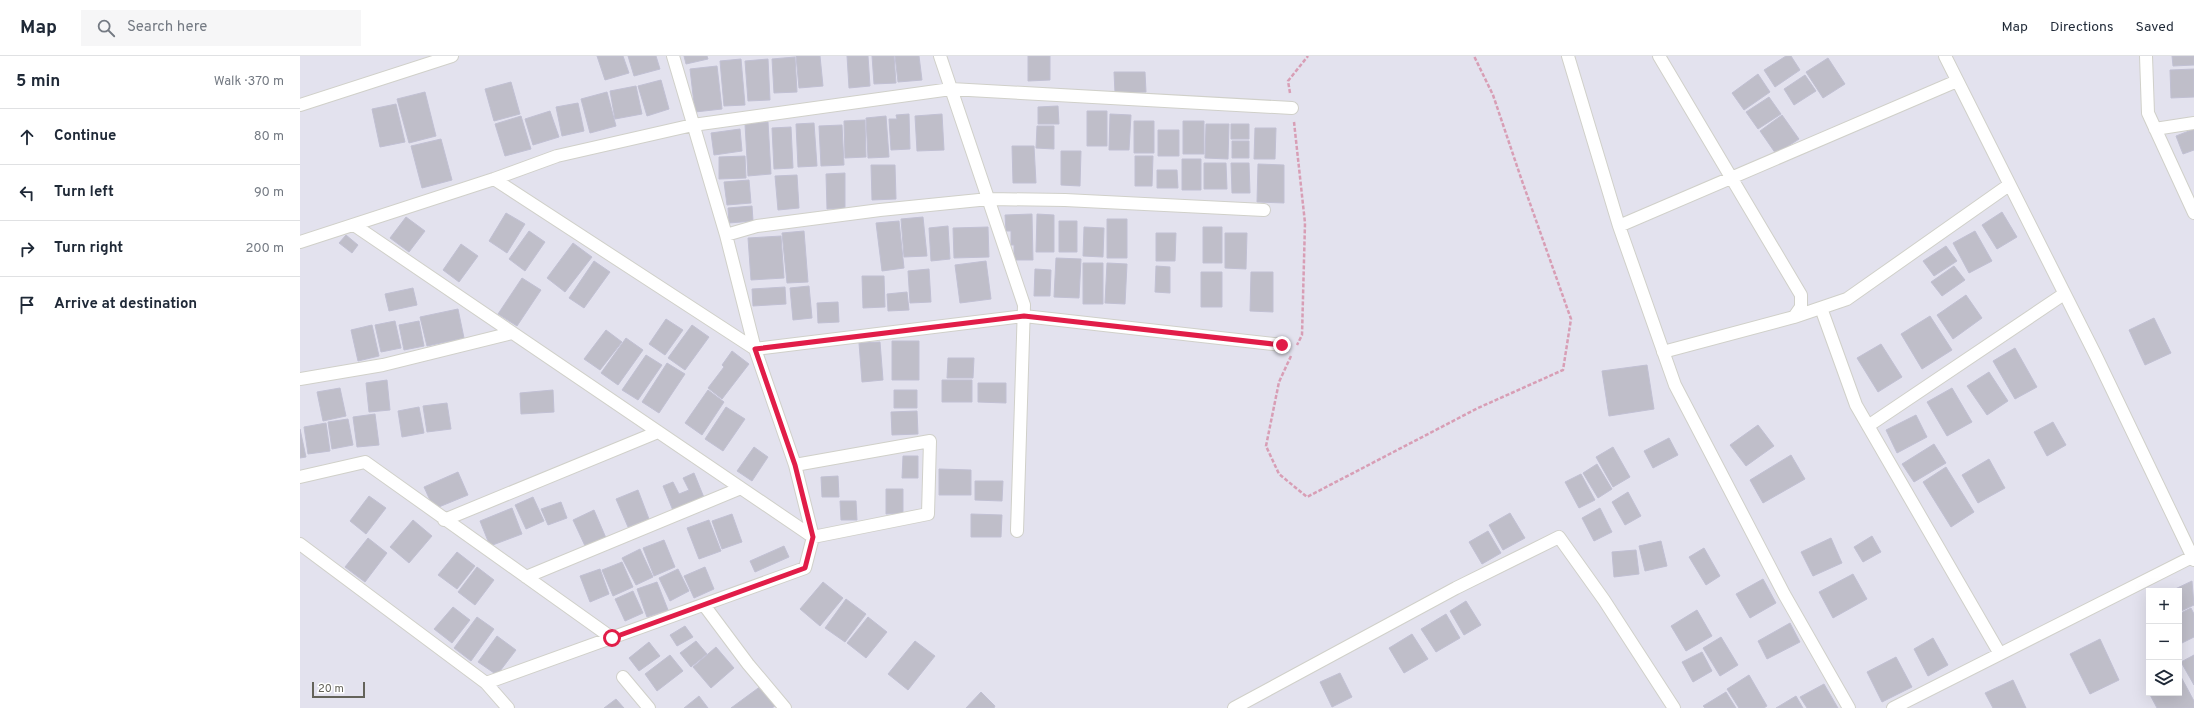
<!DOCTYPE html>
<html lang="en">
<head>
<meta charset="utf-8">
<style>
	:root { --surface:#fff; --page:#f6f6f7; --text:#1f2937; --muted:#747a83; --line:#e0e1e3 }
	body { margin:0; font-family:Overpass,sans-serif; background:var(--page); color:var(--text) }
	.controls { position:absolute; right:12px; bottom:12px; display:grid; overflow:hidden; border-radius:0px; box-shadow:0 4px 16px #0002 }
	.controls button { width:36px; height:36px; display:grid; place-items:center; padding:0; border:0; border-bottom:1px solid var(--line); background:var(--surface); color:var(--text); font:20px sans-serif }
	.scale { position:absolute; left:12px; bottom:10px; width:53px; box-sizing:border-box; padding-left:4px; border:2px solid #64635a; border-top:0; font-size:11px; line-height:14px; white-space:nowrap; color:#64635a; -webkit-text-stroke:3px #fff; paint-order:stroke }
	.stop { position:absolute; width:12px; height:12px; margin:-9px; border:3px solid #e11d48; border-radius:50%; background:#fff }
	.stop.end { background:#e11d48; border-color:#fff; box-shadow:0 1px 4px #0008 }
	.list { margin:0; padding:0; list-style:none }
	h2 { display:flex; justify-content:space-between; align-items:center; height:52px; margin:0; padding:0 16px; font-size:17px }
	h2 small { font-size:13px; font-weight:400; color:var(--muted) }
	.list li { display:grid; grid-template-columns:26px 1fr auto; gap:12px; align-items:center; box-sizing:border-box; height:56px; padding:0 16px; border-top:1px solid var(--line) }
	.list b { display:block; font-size:15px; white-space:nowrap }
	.list em { font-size:13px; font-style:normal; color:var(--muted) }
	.icon { flex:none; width:22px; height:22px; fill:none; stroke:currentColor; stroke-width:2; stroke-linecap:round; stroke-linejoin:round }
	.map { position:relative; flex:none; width:1894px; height:652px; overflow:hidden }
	header { display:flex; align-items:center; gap:24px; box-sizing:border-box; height:56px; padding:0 20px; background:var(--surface); border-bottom:1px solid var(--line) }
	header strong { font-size:19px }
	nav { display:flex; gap:22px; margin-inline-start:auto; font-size:14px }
	.search { width:280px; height:36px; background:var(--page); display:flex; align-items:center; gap:10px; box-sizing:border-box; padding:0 14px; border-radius:0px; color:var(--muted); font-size:15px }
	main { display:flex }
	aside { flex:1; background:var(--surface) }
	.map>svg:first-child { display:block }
</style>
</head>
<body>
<header>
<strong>Map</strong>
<div class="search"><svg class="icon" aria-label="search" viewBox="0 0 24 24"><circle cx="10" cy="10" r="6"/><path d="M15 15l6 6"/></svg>Search here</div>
<nav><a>Map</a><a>Directions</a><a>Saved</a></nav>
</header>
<main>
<aside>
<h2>5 min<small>Walk · 370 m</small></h2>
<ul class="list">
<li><svg class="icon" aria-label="ahead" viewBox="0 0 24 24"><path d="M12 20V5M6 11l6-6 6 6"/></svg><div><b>Continue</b></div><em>80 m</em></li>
<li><svg class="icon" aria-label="left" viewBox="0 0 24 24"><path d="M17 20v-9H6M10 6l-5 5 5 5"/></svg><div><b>Turn left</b></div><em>90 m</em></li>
<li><svg class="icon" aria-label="right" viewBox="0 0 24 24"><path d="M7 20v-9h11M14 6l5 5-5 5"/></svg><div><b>Turn right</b></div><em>200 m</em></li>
<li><svg class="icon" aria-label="arrive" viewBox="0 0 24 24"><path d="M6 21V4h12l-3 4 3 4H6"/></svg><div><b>Arrive at destination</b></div></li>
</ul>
</aside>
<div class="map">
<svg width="1894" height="652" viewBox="0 0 1894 652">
	<rect width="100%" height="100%" fill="#e3e2ee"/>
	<!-- building -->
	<path fill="#bfbec9" stroke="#c1c0d3" d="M 297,0 L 323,0 L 329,17 L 305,24 Z
		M 328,0 L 356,0 L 360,13 L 334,20 Z
		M 384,0 L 407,0 L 408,3 L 386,8 Z
		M 496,0 L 520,0 L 523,30 L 499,32 Z
		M 547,0 L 568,0 L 570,30 L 549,32 Z
		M 572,0 L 594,0 L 596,27 L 574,28 Z
		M 595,0 L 619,0 L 622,24 L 598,26 Z
		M 728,0 L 750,0 L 750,24 L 728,25 Z
		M 1486,0 L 1491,0 L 1500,14 L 1475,31 L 1464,14 Z
		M 1872,0 L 1894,0 L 1894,9 L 1873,10 Z
		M 495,1 L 497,36 L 474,37 L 472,3 Z
		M 1528,2 L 1545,28 L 1523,42 L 1506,16 Z
		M 441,3 L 445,49 L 424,50 L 420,5 Z
		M 468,3 L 470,44 L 448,45 L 445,5 Z
		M 417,10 L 422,53 L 395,56 L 390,13 Z
		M 1894,13 L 1894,41 L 1871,42 L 1870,14 Z
		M 814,16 L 845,16 L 846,36 L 815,37 Z
		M 1458,18 L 1470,36 L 1444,54 L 1432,37 Z
		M 1505,19 L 1516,35 L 1494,49 L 1484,33 Z
		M 361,24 L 369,53 L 347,60 L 338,30 Z
		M 211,26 L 220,58 L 194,65 L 185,33 Z
		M 336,30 L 342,58 L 315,63 L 310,35 Z
		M 125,36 L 136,80 L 109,87 L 97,43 Z
		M 307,36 L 316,70 L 290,77 L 281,43 Z
		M 1469,41 L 1481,58 L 1458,73 L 1446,56 Z
		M 278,47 L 284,75 L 262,80 L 256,51 Z
		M 96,48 L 105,86 L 80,91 L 72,53 Z
		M 758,50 L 759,68 L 738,68 L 738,51 Z
		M 250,55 L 259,81 L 233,89 L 225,63 Z
		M 787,55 L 807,55 L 807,90 L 787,90 Z
		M 609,58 L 610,93 L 591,94 L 589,63 L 597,63 L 596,59 Z
		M 642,58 L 644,94 L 617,95 L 615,60 Z
		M 810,58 L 831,59 L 829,94 L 809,94 Z
		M 1482,59 L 1499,83 L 1476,98 L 1460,75 Z
		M 221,60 L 231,93 L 205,100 L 195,68 Z
		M 586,60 L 589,101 L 568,102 L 566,62 Z
		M 565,64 L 566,101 L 545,102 L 544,65 Z
		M 834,65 L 854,65 L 854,97 L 834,97 Z
		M 883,65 L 904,65 L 904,98 L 883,98 Z
		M 468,66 L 471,118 L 448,120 L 445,68 Z
		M 514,67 L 517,110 L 498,111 L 496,68 Z
		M 906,68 L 929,68 L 928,103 L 905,102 Z
		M 931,68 L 949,68 L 949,83 L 931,83 Z
		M 542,69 L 544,109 L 521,110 L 519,70 Z
		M 737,70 L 754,70 L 754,93 L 736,92 Z
		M 491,71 L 493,112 L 474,113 L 472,72 Z
		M 955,72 L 976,72 L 975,103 L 954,103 Z
		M 440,73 L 442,95 L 414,99 L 411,77 Z
		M 1894,73 L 1894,94 L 1883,98 L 1876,80 Z
		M 858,74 L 879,74 L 879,100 L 858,100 Z
		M 141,83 L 152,124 L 122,132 L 111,90 Z
		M 932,85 L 949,85 L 949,102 L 932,102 Z
		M 712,90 L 734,90 L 736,127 L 713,127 Z
		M 761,95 L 781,95 L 780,130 L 761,129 Z
		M 445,100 L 446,122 L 419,123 L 419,101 Z
		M 835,100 L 853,100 L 852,130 L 835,130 Z
		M 882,103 L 901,103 L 901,134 L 882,134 Z
		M 904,107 L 926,107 L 927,133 L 904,133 Z
		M 931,107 L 949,107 L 950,137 L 932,137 Z
		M 958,108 L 984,109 L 984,147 L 957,146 Z
		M 571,109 L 595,109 L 596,143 L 572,144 Z
		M 857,114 L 877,114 L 878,132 L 857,132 Z
		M 545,117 L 545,152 L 527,153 L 526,118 Z
		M 497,119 L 499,152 L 478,154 L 475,120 Z
		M 449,124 L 451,147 L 427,149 L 424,126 Z
		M 452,150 L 453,165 L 429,167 L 428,152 Z
		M 1702,156 L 1717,181 L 1697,193 L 1682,169 Z
		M 206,157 L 225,168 L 207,197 L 189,185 Z
		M 732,158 L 733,204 L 714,204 L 714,189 L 711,189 L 711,175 L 706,175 L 705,159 Z
		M 737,158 L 754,159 L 754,196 L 736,196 Z
		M 106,161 L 125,175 L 109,196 L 90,182 Z
		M 623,161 L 627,200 L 604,201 L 601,163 Z
		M 807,163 L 827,163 L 827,202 L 807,202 Z
		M 599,165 L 604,212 L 582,215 L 576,167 Z
		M 759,165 L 777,165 L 777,196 L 759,196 Z
		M 648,170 L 650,203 L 631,205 L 629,172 Z
		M 688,171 L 689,201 L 654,202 L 653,172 Z
		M 784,171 L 804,172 L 803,201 L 783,200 Z
		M 903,171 L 922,171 L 922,207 L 903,207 Z
		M 229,175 L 245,186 L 225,215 L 209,203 Z
		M 504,175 L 508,226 L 487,227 L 482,177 Z
		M 1675,175 L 1692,205 L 1669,217 L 1653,187 Z
		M 856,177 L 876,177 L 875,205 L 856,205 Z
		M 925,177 L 947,177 L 946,213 L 925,212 Z
		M 46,179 L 58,189 L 52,197 L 39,187 Z
		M 481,180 L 484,222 L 451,224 L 448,182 Z
		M 273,187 L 292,201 L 265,236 L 247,222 Z
		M 161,188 L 178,200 L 159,226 L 143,214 Z
		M 1646,190 L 1657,205 L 1634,220 L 1623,205 Z
		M 756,202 L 781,203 L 779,242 L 754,241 Z
		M 294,205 L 310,216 L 284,252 L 269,242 Z
		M 686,205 L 691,243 L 660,247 L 655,209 Z
		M 783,207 L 803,207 L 803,248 L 783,248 Z
		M 807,207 L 827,208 L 825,248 L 805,247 Z
		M 856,210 L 870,211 L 870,237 L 855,236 Z
		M 1654,210 L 1665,224 L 1642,240 L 1631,226 Z
		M 629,213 L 631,246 L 610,247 L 608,215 Z
		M 735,213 L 751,214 L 750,240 L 734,240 Z
		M 901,216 L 922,216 L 922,251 L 901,251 Z
		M 951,216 L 973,216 L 973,256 L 950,255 Z
		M 562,220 L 584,220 L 585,251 L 563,252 Z
		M 222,222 L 241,234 L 217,270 L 198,258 Z
		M 509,230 L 512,262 L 493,264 L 490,232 Z
		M 485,231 L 486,248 L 453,250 L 452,233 Z
		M 113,232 L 117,249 L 89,255 L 85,238 Z
		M 607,236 L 609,254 L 588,255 L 587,238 Z
		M 1666,239 L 1682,262 L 1653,283 L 1637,259 Z
		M 538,246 L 539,266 L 518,267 L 517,247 Z
		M 158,253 L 164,282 L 127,290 L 120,261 Z
		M 1630,260 L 1652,294 L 1622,313 L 1601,278 Z
		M 1854,262 L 1871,297 L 1845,309 L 1829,274 Z
		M 366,263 L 383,274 L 365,299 L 349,288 Z
		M 95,265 L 101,292 L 81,296 L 75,269 Z
		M 119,265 L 124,290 L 104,294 L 99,269 Z
		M 72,269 L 79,300 L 58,305 L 51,274 Z
		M 392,269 L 409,281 L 385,314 L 368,302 Z
		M 306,274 L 322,286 L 300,314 L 284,303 Z
		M 326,282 L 343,294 L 318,329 L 301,317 Z
		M 592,285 L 619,285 L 619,324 L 592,324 Z
		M 580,286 L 583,324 L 562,326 L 559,287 Z
		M 1581,288 L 1602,321 L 1578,336 L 1557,302 Z
		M 1715,292 L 1737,331 L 1715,343 L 1693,305 Z
		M 432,295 L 449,308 L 422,343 L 408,332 L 424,311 L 422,309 Z
		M 346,299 L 362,309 L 338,344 L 322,334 Z
		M 648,302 L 674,302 L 673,322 L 647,322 Z
		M 367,307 L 385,318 L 359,357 L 342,346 Z
		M 1347,309 L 1354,353 L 1309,360 L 1302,315 Z
		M 1689,316 L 1708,345 L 1687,359 L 1667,330 Z
		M 87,324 L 90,354 L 69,356 L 66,327 Z
		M 642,324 L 672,324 L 672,346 L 642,346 Z
		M 678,327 L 706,327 L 706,347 L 678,346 Z
		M 40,332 L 46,360 L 23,365 L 17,336 Z
		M 1652,332 L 1672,366 L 1647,380 L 1627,346 Z
		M 253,334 L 254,356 L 221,358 L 220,337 Z
		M 408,334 L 424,346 L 402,379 L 385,367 Z
		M 594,334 L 617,334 L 617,352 L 594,352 Z
		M 147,347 L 151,373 L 127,376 L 123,350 Z
		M 119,351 L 124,377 L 102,381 L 98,355 Z
		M 426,351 L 445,363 L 423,395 L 405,383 Z
		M 617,355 L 618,378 L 592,379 L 591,356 Z
		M 75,358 L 79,389 L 57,391 L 53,361 Z
		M 1616,359 L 1627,381 L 1597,397 L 1586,374 Z
		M 48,363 L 53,389 L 32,393 L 28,366 Z
		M 1753,366 L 1766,389 L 1747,400 L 1734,376 Z
		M 26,367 L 30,395 L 8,398 L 4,371 Z
		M 1458,369 L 1474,390 L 1446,410 L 1430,389 Z
		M 0,373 L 6,401 L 0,402 Z
		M 1369,382 L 1378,399 L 1353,412 L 1344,395 Z
		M 1634,388 L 1646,407 L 1614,426 L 1602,408 Z
		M 454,391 L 468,401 L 452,425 L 437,415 Z
		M 1313,391 L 1330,421 L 1313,431 L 1296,401 Z
		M 1491,399 L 1505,423 L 1463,447 L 1450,424 Z
		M 603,400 L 618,400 L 618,422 L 602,422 Z
		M 1689,403 L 1705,432 L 1678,447 L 1662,419 Z
		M 1297,408 L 1312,433 L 1298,442 L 1283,417 Z
		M 1646,411 L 1674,456 L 1651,471 L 1623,426 Z
		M 639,413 L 671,414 L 671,439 L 639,439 Z
		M 158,416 L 168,439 L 134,453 L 124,431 Z
		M 394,417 L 405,444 L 374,457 L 363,430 L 373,426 L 379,438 L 389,434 L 383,422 Z
		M 1281,418 L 1295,444 L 1279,452 L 1265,426 Z
		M 538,420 L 539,441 L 522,441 L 521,421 Z
		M 675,425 L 703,425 L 702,445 L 675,444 Z
		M 586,433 L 603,433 L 603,457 L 586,458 Z
		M 338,434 L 349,463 L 328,471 L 316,443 Z
		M 1328,436 L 1341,460 L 1325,469 L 1312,446 Z
		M 69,440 L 86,452 L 66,478 L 50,465 Z
		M 233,441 L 244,465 L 226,473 L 215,449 Z
		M 540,445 L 556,445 L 557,464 L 541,464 Z
		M 261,446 L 267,462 L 248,469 L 241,453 Z
		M 212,452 L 222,478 L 190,490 L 180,465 Z
		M 1300,452 L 1312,476 L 1294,485 L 1282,462 Z
		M 294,454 L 306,482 L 286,492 L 273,464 Z
		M 1210,457 L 1225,482 L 1203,494 L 1189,469 Z
		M 432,458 L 442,486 L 422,493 L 412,465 Z
		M 671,458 L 702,459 L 701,481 L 671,481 Z
		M 113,464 L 132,480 L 109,507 L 90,491 Z
		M 409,464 L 421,495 L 399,503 L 387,472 Z
		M 1188,475 L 1201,497 L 1182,508 L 1169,486 Z
		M 1572,480 L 1581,496 L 1563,506 L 1554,491 Z
		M 68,482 L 87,497 L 65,526 L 45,511 Z
		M 1531,482 L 1542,507 L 1513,520 L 1501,496 Z
		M 364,484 L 375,511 L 354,520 L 343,492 Z
		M 1361,485 L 1367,510 L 1345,515 L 1339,490 Z
		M 484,490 L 489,501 L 455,516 L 450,505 Z
		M 1404,492 L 1420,520 L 1406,529 L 1389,501 Z
		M 340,493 L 353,521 L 336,529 L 322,502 Z
		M 1336,494 L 1339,518 L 1314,521 L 1312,496 Z
		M 157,496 L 175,510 L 157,533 L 138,519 Z
		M 322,506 L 333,531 L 313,540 L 302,514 Z
		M 177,511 L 194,524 L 175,549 L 158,536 Z
		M 405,511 L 414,533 L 394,542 L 384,520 Z
		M 300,513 L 309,538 L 290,546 L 280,520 Z
		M 378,513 L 389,535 L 370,545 L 359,522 Z
		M 1553,518 L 1567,543 L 1533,562 L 1519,536 Z
		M 1463,523 L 1476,547 L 1450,562 L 1436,538 Z
		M 1892,525 L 1894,549 L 1879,556 L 1879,535 L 1871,535 Z
		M 357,526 L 368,554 L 347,561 L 337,533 Z
		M 523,526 L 543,542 L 520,570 L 500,553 Z
		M 333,535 L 343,557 L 325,565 L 315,543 Z
		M 546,543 L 566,558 L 545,586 L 525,572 Z
		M 1166,545 L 1181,569 L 1164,579 L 1150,555 Z
		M 153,551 L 170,564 L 152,587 L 134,573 Z
		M 1891,552 L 1894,558 L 1894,581 L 1880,588 L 1879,558 Z
		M 1397,554 L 1412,580 L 1386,595 L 1371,570 Z
		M 1146,558 L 1160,582 L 1136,596 L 1121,573 Z
		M 177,561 L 194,573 L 171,605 L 154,592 Z
		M 568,561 L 587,576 L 566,602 L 547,587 Z
		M 1490,567 L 1500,586 L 1467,603 L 1458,585 Z
		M 385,570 L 393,581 L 377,590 L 370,579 Z
		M 1112,578 L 1128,603 L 1104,617 L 1089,592 Z
		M 197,580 L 216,594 L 197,619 L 178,606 Z
		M 1421,581 L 1438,609 L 1420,620 L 1403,592 Z
		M 1633,582 L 1648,609 L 1628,620 L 1614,593 Z
		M 1800,583 L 1819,624 L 1790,638 L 1770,598 Z
		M 396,585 L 407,598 L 391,611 L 380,597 Z
		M 615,585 L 635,600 L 608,634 L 588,618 Z
		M 349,586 L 360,600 L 339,615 L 329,602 Z
		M 416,591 L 434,612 L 411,632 L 393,611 Z
		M 1402,596 L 1412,615 L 1393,626 L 1382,606 Z
		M 370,599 L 383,615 L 357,635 L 345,618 Z
		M 1894,599 L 1894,629 L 1881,606 Z
		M 1596,601 L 1612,631 L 1582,646 L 1567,616 Z
		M 1040,617 L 1052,641 L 1032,651 L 1020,626 Z
		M 1449,619 L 1467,650 L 1464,652 L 1439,652 L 1427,633 Z
		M 1880,619 L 1894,645 L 1894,652 L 1857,652 L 1848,635 L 1879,637 Z
		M 1713,624 L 1726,652 L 1693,652 L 1685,637 Z
		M 1524,628 L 1538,652 L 1507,652 L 1500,641 Z
		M 461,630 L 475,650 L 472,652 L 431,652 Z
		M 681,636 L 695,650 L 694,652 L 666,652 Z
		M 1426,636 L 1436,652 L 1405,652 L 1403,650 Z
		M 399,640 L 408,652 L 384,652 Z
		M 1496,640 L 1503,652 L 1476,652 Z
		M 316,643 L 324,652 L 304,652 Z"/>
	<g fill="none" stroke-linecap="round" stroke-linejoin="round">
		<!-- street casing -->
		<g stroke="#d0d0c9" stroke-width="14">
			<path id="street" d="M 640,0 L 724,249 L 717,475
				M 1268,0 L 1319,170 L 1375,329 L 1484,538 L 1549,652
				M 1359,0 L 1501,239 L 1501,251 L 1494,261 L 1363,296
				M 1645,0 L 1796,300 L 1894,504
				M 1846,0 L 1848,57 L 1894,157
				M 0,49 L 152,0
				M 1855,73 L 1894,67
				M 194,123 L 455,293 L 724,260 L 982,289
				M 54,169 L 513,481 L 628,458 L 630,385 L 495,409
				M 1319,170 L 1657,25
				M 426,179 L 457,170 L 580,154 L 689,143 L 765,144 L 964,154
				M 0,186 L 194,123 L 257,100 L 393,69 L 651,33 L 992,52
				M 1521,252 L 1556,349 L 1700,598
				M 1494,261 L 1547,243 L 1709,129
				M 0,323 L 83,309 L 212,277
				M 1568,370 L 1764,238
				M 0,421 L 65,406 L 312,582
				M 144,464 L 358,376
				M 0,488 L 186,627 L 208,652
				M 226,521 L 441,432
				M 404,549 L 448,608 L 485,652
				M 323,621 L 349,652
				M 186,627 L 505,512 L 513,481 L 495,409 L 455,293 L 426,179 L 373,0
				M 934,652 L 1156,532 L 1259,481 L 1304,544 L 1374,652
				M 1593,652 L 1894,500"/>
		</g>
		<!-- path -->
		<path stroke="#d89eb5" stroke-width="2.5" stroke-dasharray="4 2" stroke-linecap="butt" d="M 990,37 L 988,25 L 1008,0
			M 994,66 L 1005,167 L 1002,279 L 997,289
			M 991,300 L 979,326 L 966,390 L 979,418 L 1007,441 L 1178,352 L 1263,314 L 1271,263 L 1221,122 L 1193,39 L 1174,0"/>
		<!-- street -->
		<use href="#street" stroke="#fff" stroke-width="12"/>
	</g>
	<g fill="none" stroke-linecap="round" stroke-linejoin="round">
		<!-- route -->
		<path stroke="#e11d48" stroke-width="5" d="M 312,582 L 505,512 L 513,481 L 495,409 L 455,293 L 724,260 L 982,289"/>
	</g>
</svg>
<div class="controls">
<button>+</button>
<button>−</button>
<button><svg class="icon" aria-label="layers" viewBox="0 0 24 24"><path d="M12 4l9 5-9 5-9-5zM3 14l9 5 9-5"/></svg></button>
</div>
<div class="scale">20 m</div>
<div class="stop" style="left:312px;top:582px"></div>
<div class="stop end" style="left:982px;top:289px"></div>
</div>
</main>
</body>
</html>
